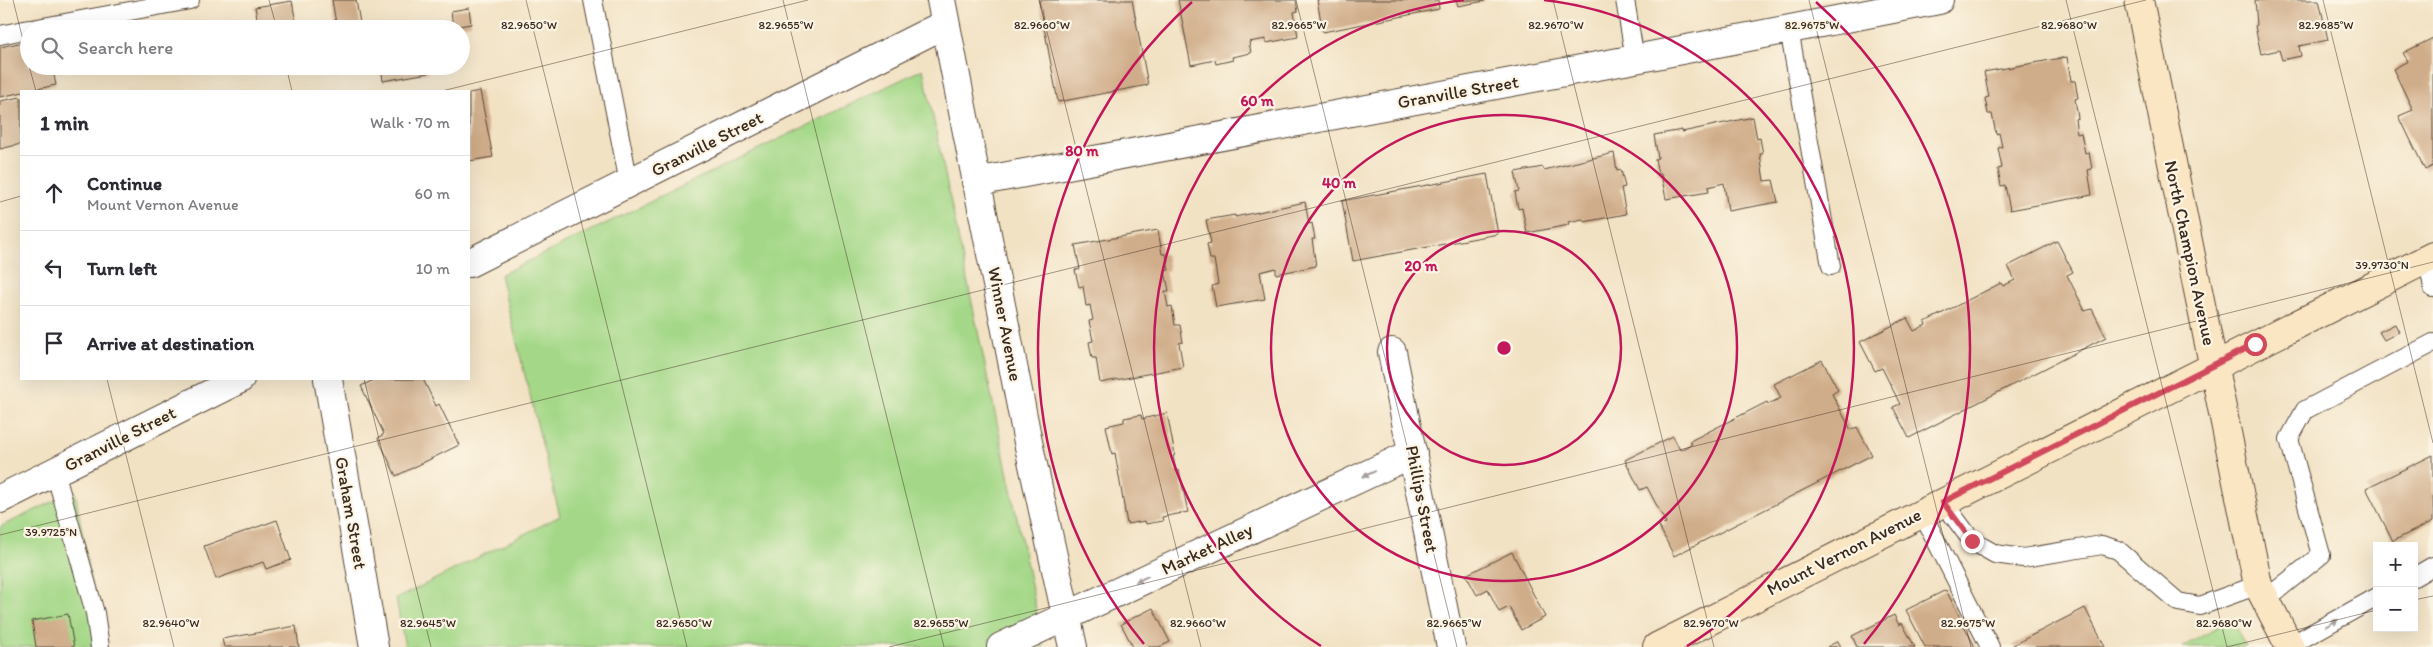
<!DOCTYPE html>
<html lang="en">
<head>
<meta charset="utf-8">
<style>
	:root { --surface:#fff; --page:#f7f7f7; --text:#2b2b33; --muted:#7c7c81; --line:#e1e1e2 }
	body { margin:0; font-family:Itim,sans-serif; background:var(--page); color:var(--text) }
	.controls { position:absolute; right:15px; bottom:15px; display:grid; overflow:hidden; border-radius:0px; box-shadow:0 5px 20px #0002 }
	.controls button { width:45px; height:45px; display:grid; place-items:center; padding:0; border:0; border-bottom:1px solid var(--line); background:var(--surface); color:var(--text); font:25px sans-serif }
	.stop { position:absolute; width:15px; height:15px; margin:-11px; border:4px solid #d1495b; border-radius:50%; background:#fff }
	.stop.end { background:#d1495b; border-color:#fff; box-shadow:0 1px 5px #0008 }
	.list { margin:0; padding:0; list-style:none }
	h2 { display:flex; justify-content:space-between; align-items:center; height:65px; margin:0; padding:0 20px; font-size:21px }
	h2 small { font-size:16px; font-weight:400; color:var(--muted) }
	.list li { display:grid; grid-template-columns:32px 1fr auto; gap:15px; align-items:center; box-sizing:border-box; height:75px; padding:0 20px; border-top:1px solid var(--line) }
	.list b { display:block; font-size:19px; white-space:nowrap }
	.list p { margin:0; font-size:16px; white-space:nowrap; color:var(--muted) }
	.list em { font-size:16px; font-style:normal; color:var(--muted) }
	.icon { flex:none; width:28px; height:28px; fill:none; stroke:currentColor; stroke-width:2; stroke-linecap:round; stroke-linejoin:round }
	.map { position:relative; flex:none; width:2433px; height:647px; overflow:hidden }
	.search { position:absolute; background:var(--surface); box-shadow:0 5px 20px #0002; left:20px; top:20px; width:450px; height:55px; display:flex; align-items:center; gap:12px; box-sizing:border-box; padding:0 18px; border-radius:28px; color:var(--muted); font-size:19px }
	.panel { position:absolute; background:var(--surface); box-shadow:0 5px 20px #0002; left:20px; top:90px; width:450px; height:290px; border-radius:0px }
	.map>svg:first-child { display:block }
</style>
</head>
<body>
<div class="map">
<svg width="2433" height="647" viewBox="0 0 2433 647">
	<rect width="100%" height="100%" fill="#fcf5e5"/>
	<filter id="ink" filterUnits="userSpaceOnUse"><feTurbulence type="fractalNoise" baseFrequency=".02" numOctaves="2"/><feDisplacementMap in="SourceGraphic" scale="10" xChannelSelector="R" yChannelSelector="G"/><feConvolveMatrix kernelMatrix="1 2 1 2 8 2 1 2 1" color-interpolation-filters="sRGB"/></filter>
	<filter id="wash" filterUnits="userSpaceOnUse"><feTurbulence type="fractalNoise" baseFrequency=".0096" numOctaves="4" result="noise"/><feDisplacementMap in="SourceGraphic" scale="20" xChannelSelector="R" yChannelSelector="G"/><feGaussianBlur stdDeviation="1.12" result="paint"/><feColorMatrix in="noise" values="0 0 0 0 0 0 0 0 0 0 0 0 0 0 0 0 0 1.4 0 .05"/><feComposite in="paint" operator="in"/></filter>
	<g filter="url(#wash)">
		<rect width="100%" height="100%" fill="#f2e2c4"/>
		<!-- green -->
		<path fill="#a4d888" stroke="#708153" d="M 923,69 L 1044,647 L 405,647 L 396,599 L 560,516 L 500,275 Z
			M 75,491 L 102,647 L 0,647 L 0,527 Z
			M 2232,620 L 2246,647 L 2182,647 Z"/>
		<g id="blocks">
			<!-- building -->
			<path fill="#d0ad8a" d="M 332,0 L 356,0 L 361,29 L 337,29 Z
				M 1039,0 L 1132,0 L 1148,85 L 1058,102 Z
				M 1178,0 L 1296,0 L 1298,11 L 1294,12 L 1298,37 L 1266,43 L 1266,39 L 1249,42 L 1251,53 L 1232,57 L 1233,60 L 1216,64 L 1215,60 L 1191,65 Z
				M 1317,0 L 1438,0 L 1439,9 L 1323,32 Z
				M 1456,0 L 1485,0 L 1485,1 L 1458,6 Z
				M 2255,0 L 2319,0 L 2328,40 L 2299,46 L 2301,56 L 2282,60 L 2279,50 L 2261,54 L 2255,26 L 2257,25 Z
				M 292,1 L 297,29 L 259,29 L 255,7 Z
				M 469,8 L 471,24 L 453,27 L 451,11 Z
				M 2433,38 L 2433,166 L 2425,170 L 2399,116 L 2413,110 L 2393,69 L 2408,61 L 2403,53 Z
				M 29,41 L 29,66 L 52,66 L 56,85 L 0,97 L 0,47 Z
				M 2067,57 L 2071,81 L 2075,81 L 2078,98 L 2075,99 L 2078,118 L 2075,119 L 2077,134 L 2081,133 L 2085,153 L 2089,152 L 2092,169 L 2088,170 L 2092,195 L 2010,210 L 2005,185 L 2001,186 L 1998,169 L 2002,168 L 1998,148 L 2002,147 L 1999,133 L 1996,134 L 1992,114 L 1988,114 L 1985,98 L 1989,97 L 1984,72 Z
				M 381,66 L 427,66 L 428,73 L 383,81 Z
				M 480,91 L 493,157 L 469,161 L 469,93 Z
				M 21,97 L 21,144 L 0,149 L 0,101 Z
				M 1753,117 L 1757,139 L 1760,138 L 1763,154 L 1760,154 L 1764,181 L 1773,180 L 1778,202 L 1728,211 L 1724,183 L 1708,187 L 1709,192 L 1666,199 L 1661,174 L 1658,174 L 1655,159 L 1658,158 L 1654,135 L 1682,130 L 1682,132 Z
				M 1614,153 L 1617,171 L 1621,170 L 1625,187 L 1621,188 L 1626,214 L 1584,222 L 1583,219 L 1568,222 L 1569,225 L 1527,233 L 1522,208 L 1518,209 L 1515,192 L 1519,191 L 1515,172 L 1543,167 L 1544,170 Z
				M 1487,174 L 1498,234 L 1353,261 L 1342,201 Z
				M 1305,202 L 1309,224 L 1312,223 L 1315,239 L 1312,239 L 1316,266 L 1276,274 L 1276,268 L 1260,272 L 1265,299 L 1216,307 L 1212,286 L 1218,284 L 1214,259 L 1210,259 L 1207,244 L 1211,243 L 1206,220 L 1235,215 L 1235,217 Z
				M 1158,230 L 1162,254 L 1166,254 L 1169,270 L 1165,271 L 1169,291 L 1165,291 L 1168,307 L 1172,306 L 1175,325 L 1180,325 L 1183,342 L 1179,343 L 1183,367 L 1100,383 L 1096,358 L 1092,358 L 1089,342 L 1093,341 L 1089,321 L 1093,320 L 1090,305 L 1086,306 L 1083,286 L 1079,287 L 1075,270 L 1080,269 L 1075,245 Z
				M 2057,241 L 2073,272 L 2067,275 L 2085,311 L 2092,309 L 2106,337 L 1909,438 L 1893,407 L 1900,404 L 1882,368 L 1875,371 L 1860,342 L 1907,318 L 1914,331 L 1926,325 L 1925,322 L 2001,283 L 2003,286 L 2015,280 L 2008,266 Z
				M 2395,324 L 2399,332 L 2384,340 L 2379,332 Z
				M 1822,360 L 1838,390 L 1832,394 L 1851,430 L 1857,427 L 1872,455 L 1674,556 L 1659,526 L 1666,523 L 1647,487 L 1640,490 L 1625,460 L 1673,436 L 1680,450 L 1692,444 L 1690,441 L 1767,402 L 1768,404 L 1781,398 L 1774,384 Z
				M 376,379 L 423,379 L 436,406 L 439,404 L 459,445 L 396,476 L 378,438 L 384,434 L 361,386 Z
				M 1167,413 L 1175,455 L 1173,456 L 1176,471 L 1179,470 L 1188,512 L 1162,517 L 1163,521 L 1146,524 L 1145,521 L 1127,524 L 1115,453 L 1112,454 L 1106,426 L 1124,422 L 1124,418 L 1141,415 L 1142,419 Z
				M 2433,455 L 2433,521 L 2393,541 L 2366,488 Z
				M 277,520 L 291,560 L 266,569 L 263,562 L 216,579 L 204,546 Z
				M 1512,552 L 1545,617 L 1521,630 L 1509,607 L 1499,612 L 1488,589 L 1477,595 L 1466,575 Z
				M 1946,590 L 1975,647 L 1925,647 L 1906,610 Z
				M 1153,608 L 1170,642 L 1159,647 L 1133,647 L 1121,624 Z
				M 2085,608 L 2105,647 L 2014,647 L 2013,645 Z
				M 68,614 L 74,647 L 36,647 L 32,621 Z
				M 1894,615 L 1899,625 L 1902,623 L 1915,647 L 1857,647 L 1852,636 Z
				M 296,626 L 299,647 L 224,647 L 222,639 Z
				M 1838,641 L 1841,647 L 1827,647 Z"/>
		</g>
	</g>
	<g filter="url(#ink)">
		<use href="#blocks" fill-opacity="0" stroke="#564637" stroke-width="1"/>
		<g fill="none" stroke-linecap="round" stroke-linejoin="round">
			<!-- lane casing -->
			<g stroke="#564637" stroke-width="20">
				<path id="lane" d="M 593,0 L 629,183
					M 1625,0 L 1635,59
					M 32,29 L 190,0
					M 1789,29 L 1831,266
					M 0,35 L 29,29
					M 2428,259 L 2433,288
					M 55,472 L 95,613 L 100,647
					M 1943,502 L 1972,541 L 1995,554 L 2023,558 L 2102,545 L 2118,550 L 2178,602 L 2200,606 L 2258,585
					M 1922,513 L 1990,647
					M 2414,577 L 2433,566
					M 2266,599 L 2321,555 L 2289,439 L 2305,410 L 2433,343
					M 2289,646 L 2377,597"/>
			</g>
			<!-- street casing -->
			<g stroke="#564637" stroke-width="30">
				<path id="street" d="M 941,0 L 1028,442 L 1073,647
					M 976,182 L 1635,59 L 1939,0
					M 469,263 L 945,24
					M 1392,352 L 1451,647
					M 328,379 L 374,647
					M 0,499 L 240,379
					M 1001,647 L 1413,453"/>
			</g>
			<!-- secondary casing -->
			<g stroke="#564637" stroke-width="30">
				<path id="secondary" d="M 2139,0 L 2258,585 L 2290,647
					M 1657,647 L 2433,256"/>
			</g>
			<!-- lane -->
			<use href="#lane" stroke="#fff" stroke-width="18"/>
			<!-- street -->
			<use href="#street" stroke="#fff" stroke-width="28"/>
			<!-- secondary -->
			<use href="#secondary" stroke="#fbe6c4" stroke-width="28"/>
		</g>
		<!-- one-way arrows -->
		<defs><path id="oneway-solid" d="M-6-.8H1V-3.2L6.5 0L1 3.2V.8H-6Z" transform="scale(1.25)"/></defs>
		<g fill="#a79f9a">
			<use href="#oneway-solid" transform="translate(1369 474) rotate(155)"/>
			<use href="#oneway-solid" transform="translate(1142 579) rotate(155)"/>
			<use href="#oneway-solid" transform="translate(2332 623) rotate(-29)"/>
		</g>
	</g>
	<g fill="none" stroke-linecap="round" stroke-linejoin="round" filter="url(#ink)">
		<!-- route -->
		<path stroke="#d1495b" stroke-width="6" d="M 1972,541 L 1943,502 L 2255,344"/>
	</g>
	<!-- ticks -->
	<path fill="none" stroke="#3b2a1e" stroke-width="1" stroke-opacity="0.45" d="M 13,0 L 29,64M 269,0 L 277,29M 526,0 L 687,647M 783,0 L 944,647M 1039,0 L 1201,647M 1296,0 L 1457,647M 1553,0 L 1714,647M 1809,0 L 1971,647M 2066,0 L 2227,647M 2323,0 L 2433,443M 29,66 L 36,91M 286,66 L 292,91M 442,91 L 808,0M 0,202 L 21,196M 107,379 L 174,647M 364,379 L 431,647M 0,535 L 2146,0M 2414,600 L 2433,596M 889,647 L 2433,262M 2227,647 L 2377,610"/>
	<!-- distance rings -->
	<g fill="none" stroke="#c2185b" stroke-width="2.5">
		<circle cx="1504" cy="348" r="117"/>
		<circle cx="1504" cy="348" r="233"/>
		<path d="M1321 646A350 350 0 0 1 1464 0M1544 0A350 350 0 0 1 1687 646"/>
		<path d="M1144 644A466 466 0 0 1 1192 2M1816 2A466 466 0 0 1 1864 644"/>
	</g>
	<g text-anchor="middle" stroke-width="4.5" stroke-linejoin="round" paint-order="stroke">
		<!-- street labels -->
		<g font-size="18" fill="#3b2a1e" stroke="#fcf5e5">
			<text transform="translate(1458 92) rotate(-10)" y="6">Granville Street</text>
			<text transform="translate(707 144) rotate(-27)" y="6">Granville Street</text>
			<text transform="translate(2190 253) rotate(78)" y="6">North Champion Avenue</text>
			<text transform="translate(1005 324) rotate(79)" y="6">Winner Avenue</text>
			<text transform="translate(120 439) rotate(-27)" y="6">Granville Street</text>
			<text transform="translate(1422 499) rotate(79)" y="6">Phillips Street</text>
			<text transform="translate(351 513) rotate(80)" y="6">Graham Street</text>
			<text transform="translate(1207 549) rotate(-25)" y="6">Market Alley</text>
			<text transform="translate(1844 552) rotate(-27)" y="6">Mount Vernon Avenue</text>
		</g>
	</g>
	<g font-size="12" text-anchor="middle" fill="#3b2a1e" stroke="#fcf5e5" stroke-width="4.5" stroke-linejoin="round" paint-order="stroke">
		<text x="1042" y="29">82.9660°W</text>
		<text x="529" y="29">82.9650°W</text>
		<text x="786" y="29">82.9655°W</text>
		<text x="1299" y="29">82.9665°W</text>
		<text x="1556" y="29">82.9670°W</text>
		<text x="1812" y="29">82.9675°W</text>
		<text x="2069" y="29">82.9680°W</text>
		<text x="2326" y="29">82.9685°W</text>
		<text x="2382" y="269">39.9730°N</text>
		<text x="51" y="536">39.9725°N</text>
		<text x="171" y="627">82.9640°W</text>
		<text x="428" y="627">82.9645°W</text>
		<text x="684" y="627">82.9650°W</text>
		<text x="941" y="627">82.9655°W</text>
		<text x="1198" y="627">82.9660°W</text>
		<text x="1454" y="627">82.9665°W</text>
		<text x="1711" y="627">82.9670°W</text>
		<text x="1968" y="627">82.9675°W</text>
		<text x="2224" y="627">82.9680°W</text>
	</g>
	<circle cx="1504" cy="348" r="8" fill="#c2185b" stroke="#fcf5e5" stroke-width="2.5"/>
	<g font-size="15" text-anchor="middle" font-weight="bold" fill="#c2185b" stroke="#fcf5e5" stroke-width="4.5" stroke-linejoin="round" paint-order="stroke">
		<text x="1257" y="106">60 m</text>
		<text x="1082" y="156">80 m</text>
		<text x="1339" y="188">40 m</text>
		<text x="1421" y="271">20 m</text>
	</g>
</svg>
<div class="controls">
<button>+</button>
<button>−</button>
</div>
<div class="stop" style="left:2255px;top:344px"></div>
<div class="stop end" style="left:1972px;top:541px"></div>
<div class="search"><svg class="icon" aria-label="search" viewBox="0 0 24 24"><circle cx="10" cy="10" r="6"/><path d="M15 15l6 6"/></svg>Search here</div>
<section class="panel">
<h2>1 min<small>Walk · 70 m</small></h2>
<ul class="list">
<li><svg class="icon" aria-label="ahead" viewBox="0 0 24 24"><path d="M12 20V5M6 11l6-6 6 6"/></svg><div><b>Continue</b><p>Mount Vernon Avenue</p></div><em>60 m</em></li>
<li><svg class="icon" aria-label="left" viewBox="0 0 24 24"><path d="M17 20v-9H6M10 6l-5 5 5 5"/></svg><div><b>Turn left</b></div><em>10 m</em></li>
<li><svg class="icon" aria-label="arrive" viewBox="0 0 24 24"><path d="M6 21V4h12l-3 4 3 4H6"/></svg><div><b>Arrive at destination</b></div></li>
</ul>
</section>
</div>
</body>
</html>
